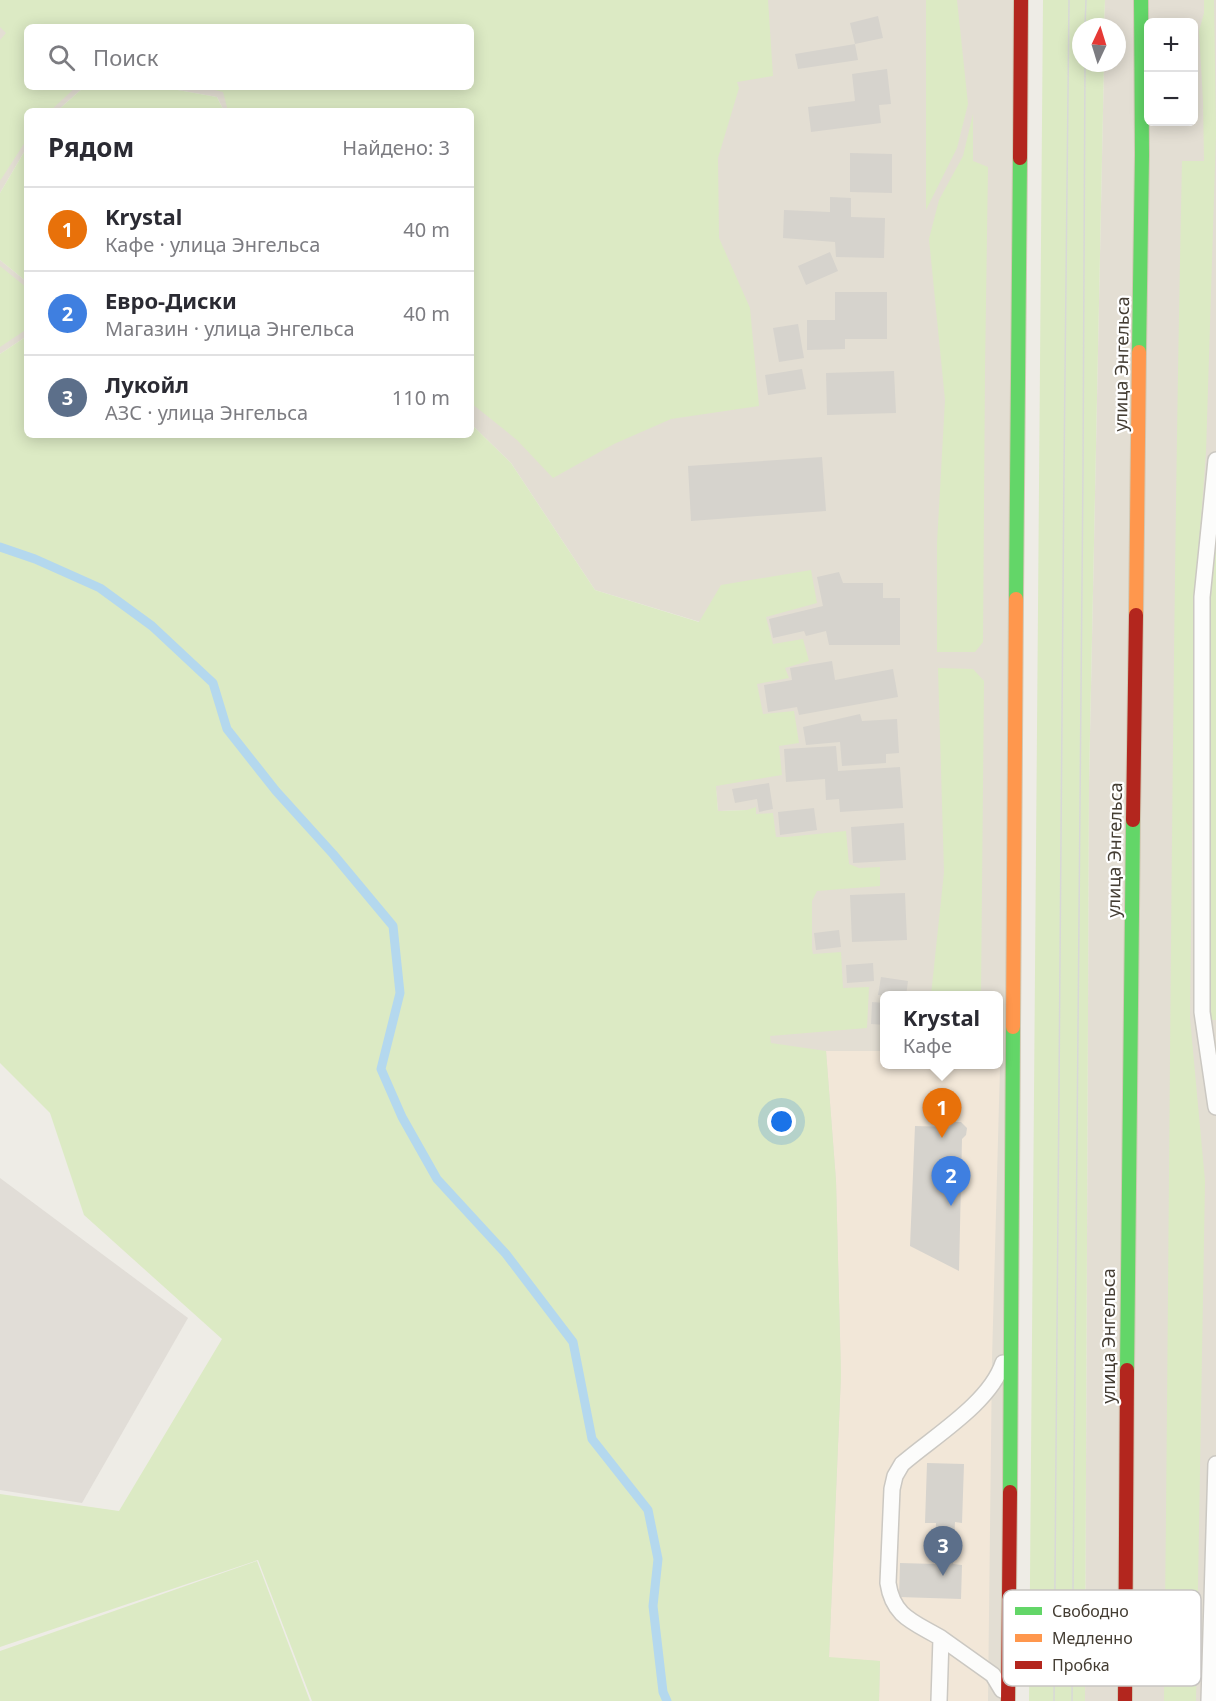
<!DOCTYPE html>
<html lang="ru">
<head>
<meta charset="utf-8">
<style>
	:root { --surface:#fff; --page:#f7f7f7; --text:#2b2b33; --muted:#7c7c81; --line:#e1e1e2; --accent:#0f766e }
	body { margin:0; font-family:"Noto Sans",sans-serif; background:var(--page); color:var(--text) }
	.controls { position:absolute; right:18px; top:18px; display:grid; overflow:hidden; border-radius:9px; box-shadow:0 3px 15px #0003 }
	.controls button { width:54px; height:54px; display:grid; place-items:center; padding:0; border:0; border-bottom:2px solid var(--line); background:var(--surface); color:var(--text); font:30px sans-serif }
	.compass { position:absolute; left:1072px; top:18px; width:54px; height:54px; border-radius:50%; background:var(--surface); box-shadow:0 3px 15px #0003; rotate:4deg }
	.you { position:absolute; left:782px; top:1122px; width:21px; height:21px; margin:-15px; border:4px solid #fff; border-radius:50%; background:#1a73e8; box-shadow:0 0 0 9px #1a73e833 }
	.badge { display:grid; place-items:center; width:39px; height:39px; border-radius:50%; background:var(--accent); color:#fff; font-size:20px; font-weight:700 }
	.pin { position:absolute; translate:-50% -50px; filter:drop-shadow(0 2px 3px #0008) }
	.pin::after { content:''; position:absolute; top:32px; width:21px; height:18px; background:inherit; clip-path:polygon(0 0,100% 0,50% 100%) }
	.popup { position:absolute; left:880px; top:991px; width:123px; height:78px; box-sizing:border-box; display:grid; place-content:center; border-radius:9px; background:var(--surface); filter:drop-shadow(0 2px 4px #0005); font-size:20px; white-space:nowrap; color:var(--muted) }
	.popup b { font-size:22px; color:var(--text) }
	.popup::after { content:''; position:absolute; left:50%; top:100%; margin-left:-12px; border:12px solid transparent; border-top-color:var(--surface) }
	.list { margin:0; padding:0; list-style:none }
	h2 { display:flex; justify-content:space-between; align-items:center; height:78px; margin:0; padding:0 24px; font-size:26px }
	h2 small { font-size:20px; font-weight:400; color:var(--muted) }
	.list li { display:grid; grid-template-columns:39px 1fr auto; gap:18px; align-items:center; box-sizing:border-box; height:84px; padding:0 24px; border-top:2px solid var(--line) }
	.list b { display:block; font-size:22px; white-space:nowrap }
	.list p { margin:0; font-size:20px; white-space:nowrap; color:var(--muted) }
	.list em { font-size:20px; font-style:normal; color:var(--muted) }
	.icon { flex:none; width:33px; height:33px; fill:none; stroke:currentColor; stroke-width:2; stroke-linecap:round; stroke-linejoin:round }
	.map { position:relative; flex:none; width:1216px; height:1701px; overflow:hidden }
	.search { position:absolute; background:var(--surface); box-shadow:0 3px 15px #0003; left:24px; top:24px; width:450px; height:66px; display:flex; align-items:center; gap:15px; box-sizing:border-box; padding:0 21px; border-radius:9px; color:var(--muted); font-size:22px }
	.panel { position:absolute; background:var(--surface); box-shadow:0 3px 15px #0003; left:24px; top:108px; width:450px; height:330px; border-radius:9px }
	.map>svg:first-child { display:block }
</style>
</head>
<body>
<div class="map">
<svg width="1216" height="1701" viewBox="0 0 1216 1701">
	<rect width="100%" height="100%" fill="#eeece6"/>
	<!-- residential -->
	<path fill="#e3ded3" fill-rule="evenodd" d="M 0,0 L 1021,0 L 1007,1701 L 834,1701 L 828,1682 L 770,1043 L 747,810 L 718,811 L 700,622 L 595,590 L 511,463 L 471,424 L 471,111 L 224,111 L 217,97 L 161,87 L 471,87 L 471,27 L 27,27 L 27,87 L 84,87 L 57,111 L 27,111 L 27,147 L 0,193 ZM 885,996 L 999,996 L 999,1064 L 885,1064 Z
		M 1105,0 L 1216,0 L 1216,1701 L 1085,1701 L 1089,783 L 1104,63 L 1117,63 L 1117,27 L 1104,27 ZM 1148,22 L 1194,22 L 1194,122 L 1148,122 Z
		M 0,260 L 27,282 L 27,336 L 0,354 Z"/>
	<!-- commercial -->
	<path fill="#f2e7d8" d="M 1001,1030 L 992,1359 L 988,1701 L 879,1701 L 880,1661 L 829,1658 L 841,1375 L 836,1181 L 826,1051 L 885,1051 L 885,1064 L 999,1064 Z"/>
	<!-- industrial -->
	<path fill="#e1ddd7" d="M 0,1178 L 188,1318 L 82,1503 L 0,1490 Z"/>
	<!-- green -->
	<path fill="#dceac4" d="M 0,0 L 768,0 L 773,76 L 737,82 L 739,88 L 718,158 L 719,238 L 750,308 L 759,406 L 671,419 L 614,444 L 553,478 L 517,440 L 471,403 L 471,111 L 228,111 L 223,92 L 201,87 L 471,87 L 471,27 L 27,27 L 27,87 L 76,87 L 50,111 L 27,111 L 27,139 L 0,181 L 0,40 L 6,33 L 0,27 Z
		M 926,0 L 957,0 L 968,104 L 957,148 L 926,210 Z
		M 1043,0 L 1105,0 L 1104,27 L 1081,27 L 1081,63 L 1104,63 L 1089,783 L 1085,1701 L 1029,1701 Z
		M 1204,0 L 1214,0 L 1216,133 L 1206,452 L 1195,599 L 1190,1018 L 1205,1181 L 1196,1701 L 1164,1701 C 1170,1188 1171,674 1182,161 L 1204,161 L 1203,102 L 1199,31 L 1204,13 Z
		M 84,87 L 161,87 L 217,97 L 224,111 L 57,111 Z
		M 973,114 L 973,161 L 988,167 L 985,369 L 983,642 L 975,652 L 937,652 L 937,543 L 945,400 L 929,239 L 939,200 L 963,156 Z
		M 27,147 L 27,282 L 0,260 L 0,193 Z
		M 0,266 L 27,288 L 27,329 L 0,347 Z
		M 27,336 L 27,435 L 471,435 L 471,424 L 511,463 L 595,590 L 699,622 L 721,585 L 811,570 L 817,603 L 766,617 L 773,644 L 803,639 L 809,661 L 785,668 L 789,678 L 757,684 L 763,714 L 794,711 L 799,743 L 779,746 L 782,775 L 716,786 L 718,811 L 747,810 L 756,807 L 756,814 L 773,813 L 776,837 L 787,837 L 846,831 L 849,864 L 859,868 L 880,867 L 880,886 L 817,891 L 812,901 L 812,949 L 813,954 L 841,952 L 843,988 L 869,987 L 867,1028 L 770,1036 L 771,1043 L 826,1051 L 836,1181 L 841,1375 L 829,1657 L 880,1661 L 879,1701 L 312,1701 L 258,1560 L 0,1647 L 0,1494 L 119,1511 L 222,1339 L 84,1215 L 50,1113 L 0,1063 L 0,354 Z
		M 1216,544 L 1216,1020 L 1211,1020 L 1209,1001 L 1211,596 Z
		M 938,668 L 973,669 L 984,681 L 981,995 L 931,995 L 944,872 Z
		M 257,1561 L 310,1701 L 0,1701 L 0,1651 Z"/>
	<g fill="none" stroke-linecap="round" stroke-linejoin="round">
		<!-- stream -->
		<path stroke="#b4d8ee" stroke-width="9" d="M 0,547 L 35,559 L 100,588 L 152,626 L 213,683 L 227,729 L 276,791 L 333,854 L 393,926 L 400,993 L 381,1069 L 402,1117 L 437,1179 L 506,1254 L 573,1342 L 592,1439 L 648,1510 L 658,1559 L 653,1606 L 663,1692 L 667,1701"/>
	</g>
	<!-- building -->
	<path fill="#d6d3cd" d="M 878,16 L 883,38 L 855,44 L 850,23 Z
		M 855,44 L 858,60 L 798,69 L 795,54 Z
		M 887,69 L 891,104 L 879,105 L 881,123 L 811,132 L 808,107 L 855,101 L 852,74 Z
		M 850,153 L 892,154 L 892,193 L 850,192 Z
		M 830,197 L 851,198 L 851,217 L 885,218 L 884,258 L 836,257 L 835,242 L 783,238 L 784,210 L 830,212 Z
		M 830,252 L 838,271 L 806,285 L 798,266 Z
		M 835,292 L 887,292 L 887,339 L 845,339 L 845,349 L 807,350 L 807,320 L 835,320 Z
		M 798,324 L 804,358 L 779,362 L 773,328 Z
		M 802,369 L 806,389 L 768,395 L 765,375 Z
		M 894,371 L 896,413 L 827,415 L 826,373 Z
		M 822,457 L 826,511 L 691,521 L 688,466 Z
		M 839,572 L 843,583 L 883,583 L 883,598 L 900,598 L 900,645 L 829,645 L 826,631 L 806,636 L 804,631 L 773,638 L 769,619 L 823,606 L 817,577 Z
		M 832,661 L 835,680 L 893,669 L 898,697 L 799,715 L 797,707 L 768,712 L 764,685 L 792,680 L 790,668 Z
		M 860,714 L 862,721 L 897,719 L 899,753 L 886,754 L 886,763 L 842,766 L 840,742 L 806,745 L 803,727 Z
		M 836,746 L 838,771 L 900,767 L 903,808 L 840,812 L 839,799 L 826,800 L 825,779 L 786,782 L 784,749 Z
		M 769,783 L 773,809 L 759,812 L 757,799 L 735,803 L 732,789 Z
		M 814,808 L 817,830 L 780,835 L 778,812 Z
		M 904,823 L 906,860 L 853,863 L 851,827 Z
		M 905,893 L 907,940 L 852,942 L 850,895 Z
		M 839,930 L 841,947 L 816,950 L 814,933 Z
		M 873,963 L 874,981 L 847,983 L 846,965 Z
		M 881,977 L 908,981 L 906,996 L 878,995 Z
		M 872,1002 L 885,1003 L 885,1025 L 871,1024 Z
		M 953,1122 L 961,1122 L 967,1128 L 966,1135 L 962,1139 L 959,1271 L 910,1246 L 915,1126 L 949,1127 Z
		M 927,1463 L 964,1464 L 962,1523 L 955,1522 L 953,1564 L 962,1565 L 961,1599 L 899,1597 L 900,1563 L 935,1564 L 936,1523 L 925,1523 Z"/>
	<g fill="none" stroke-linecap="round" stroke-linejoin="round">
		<!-- lane casing -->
		<g stroke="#cbc8c2" stroke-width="18">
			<path id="lane" d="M 1216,460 L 1202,597 L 1202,1012 L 1216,1107
				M 941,1638 L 993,1675 L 1002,1690
				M 939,1701 L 941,1638 C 914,1622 893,1617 888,1583 L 892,1489 L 895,1476 L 902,1464 C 933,1437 990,1403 1003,1363
				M 1209,1701 L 1216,1464"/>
		</g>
		<!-- fast casing -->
		<g stroke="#d1c8b3" stroke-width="16">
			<path id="fast" d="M 1139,352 L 1142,155 L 1141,0
				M 1016,599 L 1020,158
				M 1127,1370 L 1133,820
				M 1010,1492 L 1013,1027"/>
		</g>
		<!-- slow casing -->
		<g stroke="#d1c8b3" stroke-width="16">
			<path id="slow" d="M 1136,615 L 1139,352
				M 1013,1027 L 1016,599"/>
		</g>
		<!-- jam casing -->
		<g stroke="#d1c8b3" stroke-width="16">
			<path id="jam" d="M 1020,158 L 1021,0
				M 1133,820 L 1136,615
				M 1008,1701 L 1010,1492
				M 1125,1701 L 1127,1370"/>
		</g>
		<!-- lane -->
		<use href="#lane" stroke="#fcfcfb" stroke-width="15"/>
		<!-- fast -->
		<use href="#fast" stroke="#63d668" stroke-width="14"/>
		<!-- slow -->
		<use href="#slow" stroke="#ff974d" stroke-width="14"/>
		<!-- jam -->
		<use href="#jam" stroke="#b3261e" stroke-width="14"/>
		<!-- tram -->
		<path stroke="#d8d8d7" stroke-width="1.5" d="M 1085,27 L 1086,0
			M 1054,1701 L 1064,470 L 1069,0
			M 1072,1701 L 1083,470 L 1085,63"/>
	</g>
	<g text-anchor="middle" stroke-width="4.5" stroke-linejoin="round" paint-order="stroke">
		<!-- street labels -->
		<g font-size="18" fill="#443d33" stroke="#fff">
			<text transform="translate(1122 364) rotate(-89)" y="6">улица Энгельса</text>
			<text transform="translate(1115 850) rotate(-89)" y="6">улица Энгельса</text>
			<text transform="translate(1109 1336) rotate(-90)" y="6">улица Энгельса</text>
		</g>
	</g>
	<!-- legend -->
	<rect x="1003" y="1590" width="198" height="96" rx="9" fill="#fff" stroke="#c7c5c2" stroke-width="1.5"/>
	<rect x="1015" y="1607" width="27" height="8" fill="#63d668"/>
	<rect x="1015" y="1634" width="27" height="8" fill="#ff974d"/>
	<rect x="1015" y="1661" width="27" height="8" fill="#b3261e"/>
	<g font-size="16" fill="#443d33">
		<text x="1052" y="1617">Свободно</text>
		<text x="1052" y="1644">Медленно</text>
		<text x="1052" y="1671">Пробка</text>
	</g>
</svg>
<div class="controls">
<button>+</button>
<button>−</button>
</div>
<svg class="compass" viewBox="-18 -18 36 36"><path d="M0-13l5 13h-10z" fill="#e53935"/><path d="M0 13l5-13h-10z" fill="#7c7c81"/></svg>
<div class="you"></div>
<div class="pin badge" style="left:942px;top:1138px;background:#e8710a">1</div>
<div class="popup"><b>Krystal</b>Кафе</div>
<div class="pin badge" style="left:951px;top:1206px;background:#3f7fe0">2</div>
<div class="pin badge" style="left:943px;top:1576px;background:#5c6f8a">3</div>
<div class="search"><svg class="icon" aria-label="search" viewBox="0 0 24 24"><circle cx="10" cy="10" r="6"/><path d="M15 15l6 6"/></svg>Поиск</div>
<section class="panel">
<h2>Рядом<small>Найдено: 3</small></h2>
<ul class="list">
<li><span class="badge" style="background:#e8710a">1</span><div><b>Krystal</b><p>Кафе · улица Энгельса</p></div><em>40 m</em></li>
<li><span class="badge" style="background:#3f7fe0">2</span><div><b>Евро-Диски</b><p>Магазин · улица Энгельса</p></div><em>40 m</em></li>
<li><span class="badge" style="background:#5c6f8a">3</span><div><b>Лукойл</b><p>АЗС · улица Энгельса</p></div><em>110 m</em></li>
</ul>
</section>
</div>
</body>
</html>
